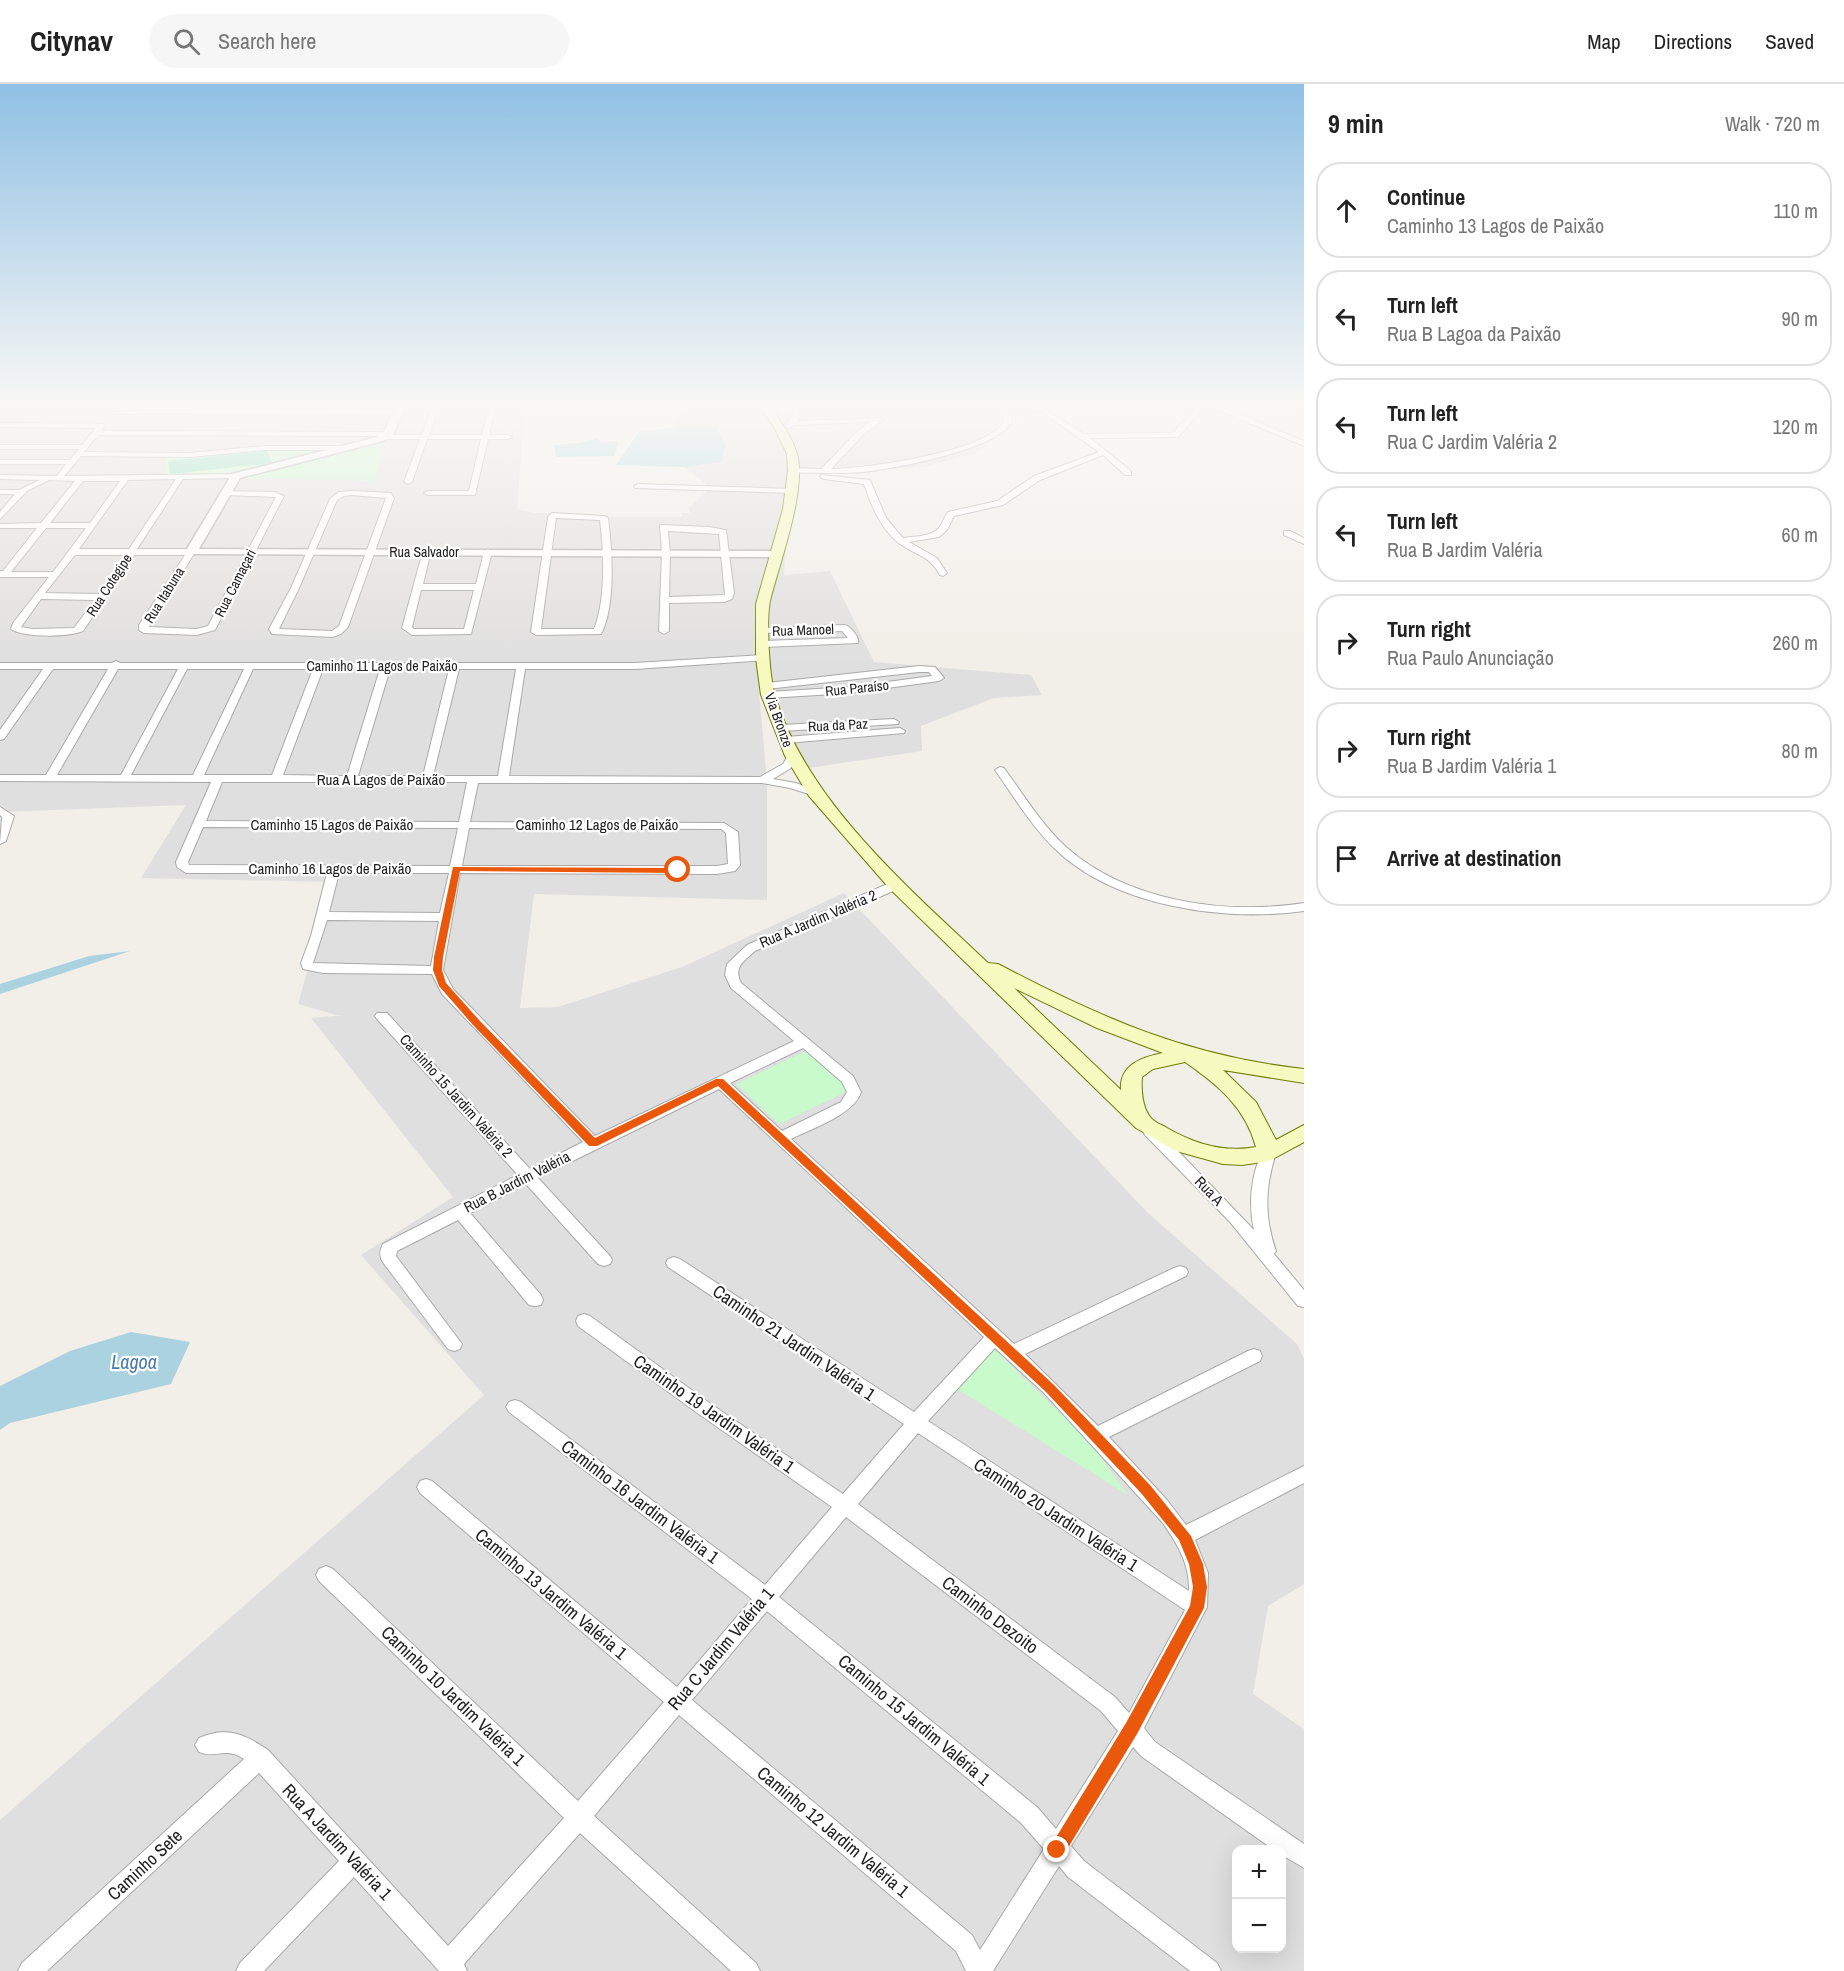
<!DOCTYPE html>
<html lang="en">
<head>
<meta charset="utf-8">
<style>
	:root { --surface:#fff; --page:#f6f6f6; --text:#222; --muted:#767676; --line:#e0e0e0 }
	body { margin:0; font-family:"Archivo Narrow",sans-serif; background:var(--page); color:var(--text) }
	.controls { position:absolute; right:18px; bottom:18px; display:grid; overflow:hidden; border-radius:12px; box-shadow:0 6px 24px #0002 }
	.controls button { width:54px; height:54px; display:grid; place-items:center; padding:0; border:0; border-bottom:2px solid var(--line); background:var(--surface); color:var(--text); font:30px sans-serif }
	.stop { position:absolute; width:18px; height:18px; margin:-14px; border:4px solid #ea580c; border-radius:50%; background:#fff }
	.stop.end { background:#ea580c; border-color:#fff; box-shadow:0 2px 6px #0008 }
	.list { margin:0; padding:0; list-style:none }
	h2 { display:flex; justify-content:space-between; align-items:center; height:78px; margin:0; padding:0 24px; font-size:26px }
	h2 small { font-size:20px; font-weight:400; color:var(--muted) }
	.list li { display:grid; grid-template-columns:39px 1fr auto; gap:18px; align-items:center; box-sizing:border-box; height:96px; margin:0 12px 12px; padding:0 12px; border:2px solid var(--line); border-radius:24px }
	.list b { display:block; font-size:22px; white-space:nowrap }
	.list p { margin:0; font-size:20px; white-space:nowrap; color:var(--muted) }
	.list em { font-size:20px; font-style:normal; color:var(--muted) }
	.icon { flex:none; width:33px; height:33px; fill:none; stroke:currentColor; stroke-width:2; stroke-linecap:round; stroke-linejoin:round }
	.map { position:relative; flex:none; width:1304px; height:1887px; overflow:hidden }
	header { display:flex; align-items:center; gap:36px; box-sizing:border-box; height:84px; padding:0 30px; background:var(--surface); border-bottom:2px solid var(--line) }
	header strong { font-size:28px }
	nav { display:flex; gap:33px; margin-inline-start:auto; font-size:21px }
	.search { width:420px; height:54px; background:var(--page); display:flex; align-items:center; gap:15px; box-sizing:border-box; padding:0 21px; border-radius:33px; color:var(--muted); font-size:22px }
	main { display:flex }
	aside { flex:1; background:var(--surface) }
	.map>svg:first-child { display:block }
</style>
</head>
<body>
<header>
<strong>Citynav</strong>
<div class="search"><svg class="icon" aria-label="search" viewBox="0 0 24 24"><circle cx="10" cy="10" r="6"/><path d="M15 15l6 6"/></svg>Search here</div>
<nav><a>Map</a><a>Directions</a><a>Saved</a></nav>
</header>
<main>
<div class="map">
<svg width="1304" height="1887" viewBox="0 0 1304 1887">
	<rect width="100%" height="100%" fill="#f2efe9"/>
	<!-- residential -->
	<path fill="#e0dfdf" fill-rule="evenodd" d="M 0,319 L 525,319 L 517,425 L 535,429 L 558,429 L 570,433 L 682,433 L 682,429 L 690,429 L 689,424 L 707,407 L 706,400 L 661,365 L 676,349 L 673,335 L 692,319 L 1021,319 L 1017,339 L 975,369 L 925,383 L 800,390 L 786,457 L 784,491 L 830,487 L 874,578 L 1031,591 L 1042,611 L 994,614 L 921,642 L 922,667 L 802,685 L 768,609 L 759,518 L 755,561 L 767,699 L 767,816 L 534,810 L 520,924 L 558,923 L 682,883 L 844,809 L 1147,1128 L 1297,1260 L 1304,1275 L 1304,1500 L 1268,1522 L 1253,1610 L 1304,1645 L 1304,1887 L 0,1887 L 0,1736 L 484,1311 L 361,1171 L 453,1113 L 311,934 L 345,931 L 336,931 L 298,920 L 333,798 L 141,794 L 186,721 L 0,728 ZM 1236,1766 L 1282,1766 L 1282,1864 L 1236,1864 Z"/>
	<!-- park -->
	<path fill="#c8facc" d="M 375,359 L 385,359 L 374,397 L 240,394 Z
		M 267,365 L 329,365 L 239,388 L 164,392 L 166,373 Z
		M 806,967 L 850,1006 L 779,1040 L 736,1000 Z
		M 994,1265 L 1088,1356 L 1128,1411 L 957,1305 Z"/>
	<!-- pitch -->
	<path fill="#88e0be" d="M 267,367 L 272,379 L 170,390 L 168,377 Z"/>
	<!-- water -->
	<path fill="#aad3df" d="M 677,343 L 716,343 L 725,360 L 722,378 L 682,383 L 616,381 L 639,348 Z
		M 598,354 L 600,358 L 618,357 L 615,372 L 556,373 L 554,361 L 579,359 Z
		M 130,867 L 0,910 L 0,900 L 89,872 Z
		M 131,1248 L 190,1258 L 171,1300 L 10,1339 L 0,1346 L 0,1302 L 70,1267 Z"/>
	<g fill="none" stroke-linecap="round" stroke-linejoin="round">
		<!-- minor casing -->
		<g stroke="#a9a9a9" stroke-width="2">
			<path id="minor" d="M 434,319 L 440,319 L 429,351 L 482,351 L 490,319 L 496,319 L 489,351 L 508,351 L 512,353 L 508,355 L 488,355 L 475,411 L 428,411 L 424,409 L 428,407 L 469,407 L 481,355 L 427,355 L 412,398 L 408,400 L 404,398 L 420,355 L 385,355 L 382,352 L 98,351 L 84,368 L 190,369 L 264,362 L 349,362 L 353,364 L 349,366 L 264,366 L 190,373 L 81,372 L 64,392 L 236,390 L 240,392 L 236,394 L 183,395 L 137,465 L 191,465 L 195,468 L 149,543 L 197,545 L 208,542 L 276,413 L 226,411 L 222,409 L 223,407 L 275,408 L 284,412 L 215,546 L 197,551 L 144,549 L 139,546 L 139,541 L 185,471 L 134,471 L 83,547 C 69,553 24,554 11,545 L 13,539 L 49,493 L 0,493 L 0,487 L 3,487 L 37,444 L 0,444 L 0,440 L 41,439 L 75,397 L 49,396 L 27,407 L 0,435 L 0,428 L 15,410 L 0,410 L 0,406 L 19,406 L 40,396 L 0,395 L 0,391 L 57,392 L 66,380 L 0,380 L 0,376 L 70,376 L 79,365 L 0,365 L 0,361 L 82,361 L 96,344 L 0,343 L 0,339 L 105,340 L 102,347 L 388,348 L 391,351 L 422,351 ZM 176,395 L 129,465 L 79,465 L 128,396 ZM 83,397 L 120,397 L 90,439 L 50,439 ZM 46,444 L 86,444 L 53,488 L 11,488 ZM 75,471 L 125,471 L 99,510 L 45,509 ZM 41,515 L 95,516 L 74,544 L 33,545 L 21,543 Z
				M 789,319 L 795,319 L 800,333 L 798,337 L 879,334 L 883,336 L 864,350 L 831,385 C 869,384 979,369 1003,340 L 1004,332 L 999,319 L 1030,321 L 1044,325 L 1084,350 L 1173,349 L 1200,319 L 1213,319 L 1304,357 L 1304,362 L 1206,321 L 1178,353 L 1090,354 L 1131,387 L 1131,391 L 1125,391 L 1103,371 L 1040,396 L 1003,421 L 954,432 L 947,446 L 939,453 L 909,458 L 937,474 L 947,489 L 943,492 L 940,491 C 929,471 917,472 900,460 C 881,446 871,421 864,400 L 824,395 L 820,393 L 821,391 L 870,396 L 886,434 L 903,454 C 915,452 935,453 941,441 C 944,436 944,433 948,428 L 997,417 L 1034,392 L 1099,368 L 1040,327 L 1007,323 L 1012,336 C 1004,365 891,385 863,388 C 839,390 816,389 793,388 L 790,388 L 790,384 L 821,385 L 858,347 L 870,338 L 795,341 L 788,344 L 784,342 C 795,333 792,332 789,319 Z
				M 1291,319 L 1298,319 L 1304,323 L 1304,328 Z
				M 0,320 L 120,320 L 123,322 L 120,324 L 0,324 Z
				M 114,327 L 398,327 L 401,329 L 398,331 L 112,330 Z
				M 638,400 L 792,405 L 796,407 L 792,409 L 635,404 L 634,402 Z
				M 352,407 L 391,409 L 394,414 L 348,543 L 341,550 L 333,553 L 272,550 L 269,545 L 291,504 L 330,415 L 339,408 ZM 352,411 L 386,414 L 339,542 L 332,547 L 279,545 L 299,504 L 337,416 L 344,412 Z
				M 552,429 L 604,432 L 608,434 C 612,465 616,522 601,550 L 536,551 L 531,548 L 548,433 ZM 556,434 L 600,436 C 604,467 606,516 594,545 L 541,545 Z
				M 660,441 L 709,443 L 726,446 L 734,509 L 732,515 L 724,518 L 669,519 L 669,547 L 664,550 L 659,547 L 662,469 ZM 668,447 L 719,450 L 725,511 L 669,513 L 670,469 Z
				M 1284,447 L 1290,447 L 1304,454 L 1304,460 L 1284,451 Z
				M 427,464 L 431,467 L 423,500 L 476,500 L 484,468 L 488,465 L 492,468 L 471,550 L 412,551 L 402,544 L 423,467 ZM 421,506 L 474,506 L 464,545 L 414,545 L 412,543 Z
				M 845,541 C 851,543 860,554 858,559 L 763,563 L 758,560 L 763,557 L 848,554 L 842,547 L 760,549 L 758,547 L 763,544 Z
				M 763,571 L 766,572 L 766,576 L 635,585 L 525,585 L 509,692 L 760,693 L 783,680 L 789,670 L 793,669 L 798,672 L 791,684 L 773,695 L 796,699 L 821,709 L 815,712 L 790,704 L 762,699 L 478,699 L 470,738 L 724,739 L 738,748 L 740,781 L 735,787 L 717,790 L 460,789 L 443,886 L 453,905 L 595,1052 L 794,957 L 731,904 L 725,891 L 727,880 L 747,861 L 892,798 L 900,798 L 902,801 L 900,804 L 755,867 C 744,877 733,883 741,899 L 853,992 L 861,1008 C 855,1030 811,1045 791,1055 L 1014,1260 L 1174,1184 L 1180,1182 L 1186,1184 L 1188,1188 L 1186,1192 L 1025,1270 L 1098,1342 L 1248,1267 L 1254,1265 L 1260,1267 L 1262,1272 L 1260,1277 L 1109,1353 L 1167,1416 L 1186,1441 L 1304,1382 L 1304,1399 L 1195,1456 L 1208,1489 L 1207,1523 L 1144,1644 L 1155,1658 L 1304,1760 L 1304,1784 L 1282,1771 L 1282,1766 L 1274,1766 L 1141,1672 L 1133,1663 L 1071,1762 L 1084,1777 L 1217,1879 L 1221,1887 L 1190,1887 L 1068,1793 L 1059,1782 L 993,1887 L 966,1887 L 956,1867 L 679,1631 L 594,1732 L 756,1879 L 760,1887 L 731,1887 L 580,1749 L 464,1880 L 467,1887 L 439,1887 L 354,1793 L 264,1887 L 236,1887 L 240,1879 L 339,1777 L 259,1689 L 47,1887 L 18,1887 L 22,1879 L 244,1675 C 226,1662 215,1675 199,1668 L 195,1661 L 199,1654 C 226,1642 245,1650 268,1666 L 448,1862 L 564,1734 L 319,1497 L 316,1491 L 319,1485 L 326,1482 L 333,1485 L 578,1717 L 664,1618 L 420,1409 L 417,1403 L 420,1397 L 426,1395 L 432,1397 L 677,1603 L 752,1515 L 509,1328 L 506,1323 L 509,1318 L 515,1316 L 521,1318 L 765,1501 L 832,1423 L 696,1328 L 578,1242 L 576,1237 L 578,1232 L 584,1230 L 590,1232 L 708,1318 L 843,1410 L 904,1340 L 668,1183 L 666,1179 L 668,1175 L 674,1173 L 680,1175 L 914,1328 L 984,1253 L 719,1005 L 538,1094 L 610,1172 L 612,1176 L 610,1180 L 604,1182 L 598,1180 L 526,1100 L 470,1129 L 541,1211 L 543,1216 L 541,1221 L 535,1222 L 529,1221 L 458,1136 L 397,1167 L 396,1172 L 462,1260 L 460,1265 L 454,1267 L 448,1265 L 382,1177 C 379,1171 380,1166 383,1160 L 518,1091 L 377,935 L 375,932 L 377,929 L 387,929 L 530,1085 L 583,1058 L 442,910 L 432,890 L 323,889 L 303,885 L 301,879 L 311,852 L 327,789 L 186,789 L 177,783 L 176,778 L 211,698 L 0,697 L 0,691 L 46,691 L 108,585 L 53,585 L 4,655 L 0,656 L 0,646 L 43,585 L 0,585 L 0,579 L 112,579 L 116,577 L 120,579 L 635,579 ZM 118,585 L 178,585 L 121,691 L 57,691 ZM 187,585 L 244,585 L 193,691 L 131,691 ZM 253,585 L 313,585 L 272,691 L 204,691 ZM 323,585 L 380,585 L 347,692 L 283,691 ZM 390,585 L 449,585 L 423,692 L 358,692 ZM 459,585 L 516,585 L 498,692 L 433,692 ZM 222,698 L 467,698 L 459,738 L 206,737 ZM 203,743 L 458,744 L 450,782 L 189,781 L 188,778 ZM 469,744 L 721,745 L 726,749 L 728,780 L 717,782 L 462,782 ZM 339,789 L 449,789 L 440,829 L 329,828 ZM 327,836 L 439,837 L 431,882 L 313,879 ZM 803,964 L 842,998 L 847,1008 L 841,1018 L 782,1047 L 730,999 ZM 995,1264 L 1044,1309 L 1162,1438 C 1177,1459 1190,1480 1189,1507 L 928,1337 ZM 918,1349 L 1185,1526 L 1129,1629 L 1115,1613 L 858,1420 ZM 846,1433 L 1101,1627 L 1118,1647 L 1056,1745 L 1037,1723 L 779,1513 ZM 767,1527 L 1021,1739 L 1044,1765 L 980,1866 L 972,1851 L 692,1616 Z
				M 919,582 L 935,583 L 944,594 L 939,597 L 850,609 L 768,614 L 763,611 L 768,608 L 850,603 L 932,592 L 929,588 L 919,588 L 767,605 L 762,602 L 767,599 Z
				M 894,635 L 899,638 L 898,640 L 781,647 L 776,644 L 781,641 Z
				M 900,644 L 905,647 L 904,649 L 786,659 L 781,656 L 786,653 Z
				M 1000,683 L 1004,684 C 1023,710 1041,740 1066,763 C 1128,818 1225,831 1304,819 L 1304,827 C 1225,838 1116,823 1056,766 C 1032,743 1014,713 995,686 Z
				M 0,723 L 14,732 L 6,757 L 0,760 L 2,733 L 0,731 Z
				M 1150,1042 L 1155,1043 L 1254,1146 C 1248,1120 1251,1088 1264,1065 L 1274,1065 L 1276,1069 C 1265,1103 1264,1133 1276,1167 L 1274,1170 L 1304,1206 L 1304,1223 L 1298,1222 L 1230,1138 L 1145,1051 L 1143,1047 L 1145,1043 Z"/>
		</g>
		<!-- tertiary casing -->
		<g stroke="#a9a9a9" stroke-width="3">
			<path id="tertiary" d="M 397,319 L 407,319 L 393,350 L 383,357 L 240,394 L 199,465 L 775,467 L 781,470 L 775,473 L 187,470 L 185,468 L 232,390 L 377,353 L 384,348 Z"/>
		</g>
		<!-- secondary casing -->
		<g stroke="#707d05" stroke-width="2">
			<path id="secondary" d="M 758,319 L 768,319 C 778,334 792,352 797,370 C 807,406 779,480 770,517 C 766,537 769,591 775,612 C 807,718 910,805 988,879 L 998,880 C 1101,934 1187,972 1304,985 L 1304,999 L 1223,986 L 1256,1018 L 1276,1056 L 1304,1041 L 1304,1058 L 1269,1077 L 1242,1081 L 1223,1080 L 1176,1067 L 1136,1044 L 890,805 L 809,712 L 785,672 L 761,611 L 756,574 L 756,520 L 783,425 L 788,386 L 787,370 L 775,345 ZM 1014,904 L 1097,944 L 1163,969 C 1142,973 1119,981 1121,1006 ZM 1185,978 C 1218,1001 1245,1023 1256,1063 C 1224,1069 1195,1060 1167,1044 C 1162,1041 1154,1038 1151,1034 C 1142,1024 1141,1005 1142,993 L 1153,985 Z"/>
		</g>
		<!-- minor -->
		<use href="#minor" fill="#fff" fill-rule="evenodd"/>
		<!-- tertiary -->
		<use href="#tertiary" fill="#fff" fill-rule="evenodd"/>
		<!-- secondary -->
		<use href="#secondary" fill="#f7fabf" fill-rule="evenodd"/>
	</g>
	<!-- sky -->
	<linearGradient id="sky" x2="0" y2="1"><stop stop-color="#8fc0e4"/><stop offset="0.55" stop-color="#f9f8f5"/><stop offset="1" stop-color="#f9f8f5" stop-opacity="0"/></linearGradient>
	<rect width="1304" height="583" fill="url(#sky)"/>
	<!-- route -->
	<path fill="#ea580c" d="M 453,783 L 681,784 L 683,786 L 678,789 L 460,787 L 443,873 L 442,886 L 446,899 L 480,937 L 595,1054 L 716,995 L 723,995 L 1054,1301 L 1150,1401 L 1191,1452 L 1203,1480 L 1207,1503 L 1204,1524 L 1137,1650 L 1063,1772 L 1057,1774 L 1052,1772 L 1049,1766 L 1052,1760 L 1126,1639 L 1190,1522 L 1193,1503 L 1189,1480 L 1179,1456 L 1141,1409 L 1046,1308 L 718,1002 L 597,1062 L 589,1062 L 473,941 L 439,902 L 433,886 L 434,873 Z"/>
	<g text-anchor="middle" stroke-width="4.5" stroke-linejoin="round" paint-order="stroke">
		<!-- far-street labels -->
		<g font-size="14" fill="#222" stroke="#fff">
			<text x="424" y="473">Rua Salvador</text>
			<text transform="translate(235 499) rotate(-63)" y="5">Rua Camaçari</text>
			<text transform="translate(109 501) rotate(-57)" y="5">Rua Cotegipe</text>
			<text transform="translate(164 511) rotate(-58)" y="5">Rua Itabuna</text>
			<text transform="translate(803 546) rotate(-2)" y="5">Rua Manoel</text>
			<text x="382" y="587">Caminho 11 Lagos de Paixão</text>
			<text transform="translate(857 604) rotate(-6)" y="5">Rua Paraíso</text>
			<text transform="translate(779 636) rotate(70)" y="5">Via Bronze</text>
			<text transform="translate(838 641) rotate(-3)" y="5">Rua da Paz</text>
		</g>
		<!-- street labels -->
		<g font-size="15" fill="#222" stroke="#fff">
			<text x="381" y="701">Rua A Lagos de Paixão</text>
			<text x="332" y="746">Caminho 15 Lagos de Paixão</text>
			<text x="597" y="746">Caminho 12 Lagos de Paixão</text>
			<text x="330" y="790">Caminho 16 Lagos de Paixão</text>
			<text transform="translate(818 835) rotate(-23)" y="5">Rua A Jardim Valéria 2</text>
			<text transform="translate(456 1012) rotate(48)" y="5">Caminho 15 Jardim Valéria 2</text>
			<text transform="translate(517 1098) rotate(-27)" y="5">Rua B Jardim Valéria</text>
			<text transform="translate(1209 1107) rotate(46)" y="5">Rua A</text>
		</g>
		<!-- near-street labels -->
		<g font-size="18" fill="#222" stroke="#fff">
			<text transform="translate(794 1259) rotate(34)" y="6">Caminho 21 Jardim Valéria 1</text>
			<text transform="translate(714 1330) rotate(35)" y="6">Caminho 19 Jardim Valéria 1</text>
			<text transform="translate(640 1418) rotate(37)" y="6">Caminho 16 Jardim Valéria 1</text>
			<text transform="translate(1056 1431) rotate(33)" y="6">Caminho 20 Jardim Valéria 1</text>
			<text transform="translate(551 1510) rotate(40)" y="6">Caminho 13 Jardim Valéria 1</text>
			<text transform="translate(990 1531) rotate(37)" y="6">Caminho Dezoito</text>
			<text transform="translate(721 1565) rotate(-50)" y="6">Rua C Jardim Valéria 1</text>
			<text transform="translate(453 1612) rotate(44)" y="6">Caminho 10 Jardim Valéria 1</text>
			<text transform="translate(914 1636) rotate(40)" y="6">Caminho 15 Jardim Valéria 1</text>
			<text transform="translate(833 1748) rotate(40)" y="6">Caminho 12 Jardim Valéria 1</text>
			<text transform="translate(337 1758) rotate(47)" y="6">Rua A Jardim Valéria 1</text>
			<text transform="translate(145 1781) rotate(-43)" y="6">Caminho Sete</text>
		</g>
		<!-- near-water labels -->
		<g font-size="20" font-style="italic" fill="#4a7aab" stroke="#fff">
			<text x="134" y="1285">Lagoa</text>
		</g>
	</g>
</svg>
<div class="controls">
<button>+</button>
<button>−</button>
</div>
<div class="stop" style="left:678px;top:786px"></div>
<div class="stop end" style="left:1057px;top:1766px"></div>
</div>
<aside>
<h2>9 min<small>Walk · 720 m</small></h2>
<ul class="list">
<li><svg class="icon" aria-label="ahead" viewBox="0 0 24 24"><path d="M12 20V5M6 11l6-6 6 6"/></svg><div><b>Continue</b><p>Caminho 13 Lagos de Paixão</p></div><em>110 m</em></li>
<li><svg class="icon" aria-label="left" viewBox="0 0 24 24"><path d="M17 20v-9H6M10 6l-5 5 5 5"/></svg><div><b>Turn left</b><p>Rua B Lagoa da Paixão</p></div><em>90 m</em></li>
<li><svg class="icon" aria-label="left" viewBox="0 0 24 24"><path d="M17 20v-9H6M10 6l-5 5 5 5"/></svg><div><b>Turn left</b><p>Rua C Jardim Valéria 2</p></div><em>120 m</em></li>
<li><svg class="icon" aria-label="left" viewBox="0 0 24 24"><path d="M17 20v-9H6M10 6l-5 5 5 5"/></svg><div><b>Turn left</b><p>Rua B Jardim Valéria</p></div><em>60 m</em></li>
<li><svg class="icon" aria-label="right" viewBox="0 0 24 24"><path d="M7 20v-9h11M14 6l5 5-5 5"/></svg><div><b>Turn right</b><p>Rua Paulo Anunciação</p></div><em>260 m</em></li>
<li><svg class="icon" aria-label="right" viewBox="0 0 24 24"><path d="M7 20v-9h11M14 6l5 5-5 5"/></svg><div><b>Turn right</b><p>Rua B Jardim Valéria 1</p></div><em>80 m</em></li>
<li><svg class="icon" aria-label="arrive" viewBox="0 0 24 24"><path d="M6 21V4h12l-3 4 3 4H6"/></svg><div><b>Arrive at destination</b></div></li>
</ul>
</aside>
</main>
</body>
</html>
